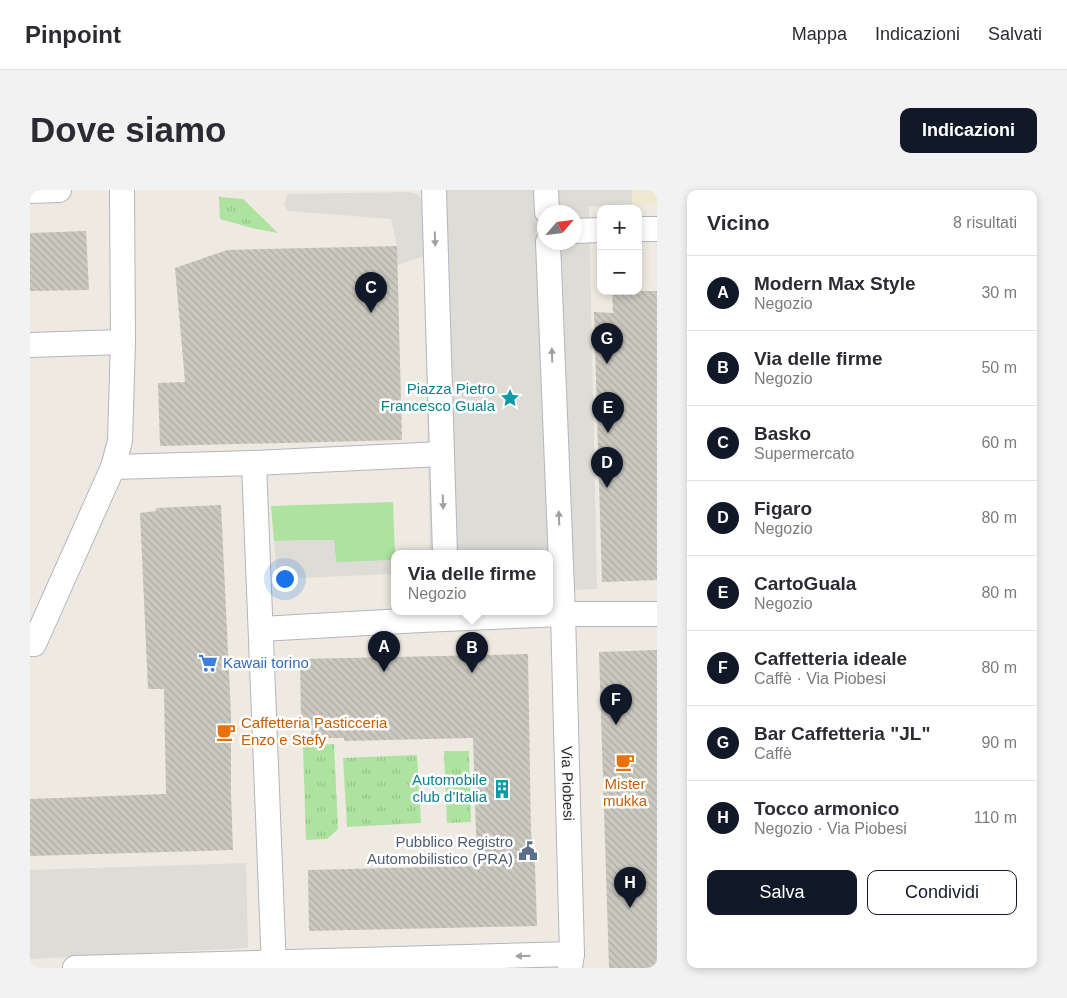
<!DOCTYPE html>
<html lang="it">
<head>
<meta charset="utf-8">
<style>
	:root { --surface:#fff; --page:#f2f2f3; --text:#2b2b33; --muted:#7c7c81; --line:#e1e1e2; --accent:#111827 }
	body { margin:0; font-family:Arial,sans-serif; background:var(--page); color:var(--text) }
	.controls { position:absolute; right:15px; top:15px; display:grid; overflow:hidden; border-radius:10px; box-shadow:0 2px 8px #0003 }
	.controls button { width:45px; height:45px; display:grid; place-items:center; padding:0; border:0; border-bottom:1px solid var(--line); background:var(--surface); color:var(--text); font:25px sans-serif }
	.compass { position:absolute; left:507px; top:15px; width:45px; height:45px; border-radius:50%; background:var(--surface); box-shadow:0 2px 8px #0003; rotate:62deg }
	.you { position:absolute; left:254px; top:388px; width:18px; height:18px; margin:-12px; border:4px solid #fff; border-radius:50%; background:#1a73e8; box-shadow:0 0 0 8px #1a73e833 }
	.badge { display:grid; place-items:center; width:32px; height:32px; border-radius:50%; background:var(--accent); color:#fff; font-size:16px; font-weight:700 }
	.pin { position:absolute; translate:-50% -41px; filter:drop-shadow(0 1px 2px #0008) }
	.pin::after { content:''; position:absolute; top:26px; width:18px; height:15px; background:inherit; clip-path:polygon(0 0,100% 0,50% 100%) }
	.popup { position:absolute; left:361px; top:360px; width:162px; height:65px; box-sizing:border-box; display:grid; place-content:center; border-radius:10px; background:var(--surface); filter:drop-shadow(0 1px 4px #0005); font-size:16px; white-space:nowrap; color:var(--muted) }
	.popup b { font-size:19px; color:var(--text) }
	.popup::after { content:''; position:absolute; left:50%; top:100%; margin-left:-10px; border:10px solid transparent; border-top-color:var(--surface) }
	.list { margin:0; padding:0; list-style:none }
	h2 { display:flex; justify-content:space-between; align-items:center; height:65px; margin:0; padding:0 20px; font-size:21px }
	h2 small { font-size:16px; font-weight:400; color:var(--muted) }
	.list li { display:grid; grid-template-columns:32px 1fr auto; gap:15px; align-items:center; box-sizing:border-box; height:75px; padding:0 20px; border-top:1px solid var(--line) }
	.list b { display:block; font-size:19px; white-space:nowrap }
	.list p { margin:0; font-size:16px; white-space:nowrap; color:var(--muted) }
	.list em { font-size:16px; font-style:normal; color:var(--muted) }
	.actions { display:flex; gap:10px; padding:15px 20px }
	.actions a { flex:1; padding:11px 0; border:1px solid var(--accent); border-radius:10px; text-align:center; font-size:18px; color:var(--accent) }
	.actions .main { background:var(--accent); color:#fff }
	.map { position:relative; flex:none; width:627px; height:778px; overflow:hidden; border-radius:10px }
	header { display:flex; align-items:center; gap:30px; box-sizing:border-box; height:70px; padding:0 25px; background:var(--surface); border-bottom:1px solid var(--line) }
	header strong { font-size:24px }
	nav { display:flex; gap:28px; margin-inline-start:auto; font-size:18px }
	.intro { display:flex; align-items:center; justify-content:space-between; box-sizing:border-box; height:120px; padding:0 30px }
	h1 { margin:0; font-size:35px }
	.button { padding:12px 22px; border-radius:10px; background:var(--accent); color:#fff; font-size:18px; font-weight:700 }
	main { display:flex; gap:30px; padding:0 30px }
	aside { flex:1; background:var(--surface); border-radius:10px; box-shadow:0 2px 8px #0003 }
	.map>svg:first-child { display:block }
</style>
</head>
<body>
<header>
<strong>Pinpoint</strong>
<nav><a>Mappa</a><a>Indicazioni</a><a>Salvati</a></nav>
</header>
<div class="intro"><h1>Dove siamo</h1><a class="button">Indicazioni</a></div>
<main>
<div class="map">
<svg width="627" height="778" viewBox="0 0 627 778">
	<defs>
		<pattern id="grass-tufts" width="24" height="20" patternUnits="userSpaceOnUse" patternTransform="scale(1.25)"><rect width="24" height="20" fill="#ade29f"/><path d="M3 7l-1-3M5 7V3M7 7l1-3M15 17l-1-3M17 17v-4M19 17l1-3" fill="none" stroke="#95c289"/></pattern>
		<pattern id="building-back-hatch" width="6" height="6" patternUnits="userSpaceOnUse" patternTransform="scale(1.25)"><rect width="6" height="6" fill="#cac8bf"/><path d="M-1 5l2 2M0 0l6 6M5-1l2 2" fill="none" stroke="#aeaca4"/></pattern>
	</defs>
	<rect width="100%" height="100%" fill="#eeeae1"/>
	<!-- education -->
	<path fill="#efe9d1" d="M 602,0 L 627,0 L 627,14 L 602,14 Z"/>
	<!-- grass -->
	<path fill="url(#grass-tufts)" d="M 189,7 L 213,9 L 248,43 L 222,38 L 190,29 Z
		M 304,554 L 308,639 L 297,649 L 276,650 L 273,556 Z
		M 414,561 L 439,561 L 441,632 L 417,633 Z
		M 387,565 L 391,633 L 317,637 L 313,568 Z"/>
	<!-- garden -->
	<path fill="#ade29f" d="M 363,312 L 365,364 L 364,364 L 364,370 L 306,373 L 304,350 L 244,351 L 241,316 Z"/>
	<!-- plaza -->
	<path fill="#dedcd7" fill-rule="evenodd" d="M 393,0 L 602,0 L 602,14 L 559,17 L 567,399 L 520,401 L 520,364 L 400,364 L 394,66 L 367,75 L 367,56 L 361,29 L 258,21 L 254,15 L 258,4 L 378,2 L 388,4 L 392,10 ZM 514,22 L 544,22 L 544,52 L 514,52 Z
		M 304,350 L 306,372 L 364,370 L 364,384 L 247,389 L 244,351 Z
		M 216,673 L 218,758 L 0,769 L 0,680 Z"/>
	<!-- building -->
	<path fill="url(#building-back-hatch)" d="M 56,41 L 59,100 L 0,101 L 0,43 Z
		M 367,56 L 372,250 L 130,256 L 128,193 L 155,192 L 145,78 L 197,60 Z
		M 582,101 L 627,101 L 627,390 L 572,392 L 564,122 L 583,123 Z
		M 191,315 L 201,525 L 201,602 L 203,660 L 0,666 L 0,609 L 136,604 L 134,499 L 118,499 L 110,323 L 126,321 L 126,318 Z
		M 627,460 L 627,778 L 579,778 L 569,462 Z
		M 498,464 L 501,642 L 505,675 L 507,736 L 279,741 L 278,680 L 447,676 L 443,548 L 314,551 L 314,548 L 281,548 L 281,530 L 271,530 L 270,469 Z"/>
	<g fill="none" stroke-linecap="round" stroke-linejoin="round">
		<!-- street casing -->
		<g stroke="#b4b5c0" stroke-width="26">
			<g id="street">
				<path d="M 404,0 L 415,364"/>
				<path d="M 516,0 L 517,22"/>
				<path d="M 0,1 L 29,0"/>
				<path d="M 608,39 L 627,39"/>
				<path d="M 544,41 L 571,40"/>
				<path id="s1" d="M 518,52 L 533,424 L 542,764 L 540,778"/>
				<path d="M 0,155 L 93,152"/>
				<path d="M 224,273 L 244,778"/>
				<path d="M 83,277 L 224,273 L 412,264"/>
				<path d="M 231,439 L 391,430 L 533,424 L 627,424"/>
				<path d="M 0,454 L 4,454 L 83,277 L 90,251 L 93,152 L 92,0"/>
				<path d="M 45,778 L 542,764"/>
			</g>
		</g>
		<!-- street -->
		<use href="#street" stroke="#fff" stroke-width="24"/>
	</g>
	<!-- one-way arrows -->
	<defs><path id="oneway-solid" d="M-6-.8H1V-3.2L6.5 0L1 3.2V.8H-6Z" transform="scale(1.25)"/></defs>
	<g fill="#a0a0a0">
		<use href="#oneway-solid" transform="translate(405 49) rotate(88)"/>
		<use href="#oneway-solid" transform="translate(522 165) rotate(-92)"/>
		<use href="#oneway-solid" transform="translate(413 312) rotate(88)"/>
		<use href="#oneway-solid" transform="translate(529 328) rotate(-92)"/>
		<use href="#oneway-solid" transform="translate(493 766) rotate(179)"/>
	</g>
	<!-- icons -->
	<defs>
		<g id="sight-bare" transform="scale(1.5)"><path d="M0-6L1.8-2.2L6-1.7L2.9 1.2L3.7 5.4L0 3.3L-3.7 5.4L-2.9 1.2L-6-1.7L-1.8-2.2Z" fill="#0f9aa8" stroke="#fff" stroke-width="2.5" paint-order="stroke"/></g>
		<g id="supermarket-bare" transform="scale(1.5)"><path d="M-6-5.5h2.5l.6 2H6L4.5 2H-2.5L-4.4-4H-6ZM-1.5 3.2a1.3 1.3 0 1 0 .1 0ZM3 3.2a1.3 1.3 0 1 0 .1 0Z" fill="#3f7fe0" stroke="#fff" stroke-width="2.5" paint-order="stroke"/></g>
		<g id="cafe-bare" transform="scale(1.5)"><path d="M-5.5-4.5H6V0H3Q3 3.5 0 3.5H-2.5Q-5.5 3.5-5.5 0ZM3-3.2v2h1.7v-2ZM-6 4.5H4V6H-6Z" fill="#e8710a" stroke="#fff" stroke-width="2.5" paint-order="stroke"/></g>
		<g id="building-bare" transform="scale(1.5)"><path d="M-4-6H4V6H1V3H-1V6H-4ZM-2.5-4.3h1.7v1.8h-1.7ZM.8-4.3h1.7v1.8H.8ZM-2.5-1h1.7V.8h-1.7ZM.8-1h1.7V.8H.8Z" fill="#0f9aa8" stroke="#fff" stroke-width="2.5" paint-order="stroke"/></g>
		<g id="civic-bare" transform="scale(1.5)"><path d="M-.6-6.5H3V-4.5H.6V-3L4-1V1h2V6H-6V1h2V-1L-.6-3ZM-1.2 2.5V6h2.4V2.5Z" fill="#5c6f8a" stroke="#fff" stroke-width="2.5" paint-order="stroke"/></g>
	</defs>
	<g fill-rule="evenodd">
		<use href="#sight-bare" x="480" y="208"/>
		<use href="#supermarket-bare" x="178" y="473"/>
		<use href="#cafe-bare" x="196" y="542"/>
		<use href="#cafe-bare" x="595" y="572"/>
		<use href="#building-bare" x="472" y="599"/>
		<use href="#civic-bare" x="498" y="661"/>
	</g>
	<g text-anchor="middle" stroke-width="5" stroke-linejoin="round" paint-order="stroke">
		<!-- culture labels -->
		<g font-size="15" fill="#0d838f" stroke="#fff" text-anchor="end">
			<text x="465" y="204">Piazza Pietro<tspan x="465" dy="17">Francesco Guala</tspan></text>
			<text x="457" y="595">Automobile<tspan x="457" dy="17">club d'Italia</tspan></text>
		</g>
		<!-- shop labels -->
		<g font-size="15" fill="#366cbe" stroke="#fff" text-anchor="start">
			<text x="193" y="478">Kawaii torino</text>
		</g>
		<!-- food labels -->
		<g font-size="15" fill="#c56008" stroke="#fff" text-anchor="start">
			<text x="211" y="538">Caffetteria Pasticceria<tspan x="211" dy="17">Enzo e Stefy</tspan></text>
			<text x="595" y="599" text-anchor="middle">Mister<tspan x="595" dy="17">mukka</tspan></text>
		</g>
		<!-- street labels -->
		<g font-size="15" fill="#2d2d2d" stroke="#fff">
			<text dy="5" stroke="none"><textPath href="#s1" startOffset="542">Via Piobesi</textPath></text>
		</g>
		<!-- service labels -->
		<g font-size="15" fill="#4e5e75" stroke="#fff" text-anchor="end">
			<text x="483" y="657">Pubblico Registro<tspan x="483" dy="17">Automobilistico (PRA)</tspan></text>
		</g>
	</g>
</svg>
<div class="controls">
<button>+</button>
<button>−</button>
</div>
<svg class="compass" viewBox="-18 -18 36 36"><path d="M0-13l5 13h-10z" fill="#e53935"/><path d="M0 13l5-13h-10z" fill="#7c7c81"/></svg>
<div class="you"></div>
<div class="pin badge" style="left:354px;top:482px">A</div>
<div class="pin badge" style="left:442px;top:483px">B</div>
<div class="popup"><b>Via delle firme</b>Negozio</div>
<div class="pin badge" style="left:341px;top:123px">C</div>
<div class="pin badge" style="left:577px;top:298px">D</div>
<div class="pin badge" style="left:578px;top:243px">E</div>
<div class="pin badge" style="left:586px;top:535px">F</div>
<div class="pin badge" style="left:577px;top:174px">G</div>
<div class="pin badge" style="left:600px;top:718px">H</div>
</div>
<aside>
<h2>Vicino<small>8 risultati</small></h2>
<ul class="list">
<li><span class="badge">A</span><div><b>Modern Max Style</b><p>Negozio</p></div><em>30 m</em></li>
<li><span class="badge">B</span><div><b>Via delle firme</b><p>Negozio</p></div><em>50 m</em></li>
<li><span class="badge">C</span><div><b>Basko</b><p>Supermercato</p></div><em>60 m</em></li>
<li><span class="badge">D</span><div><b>Figaro</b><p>Negozio</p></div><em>80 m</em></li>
<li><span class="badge">E</span><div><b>CartoGuala</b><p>Negozio</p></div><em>80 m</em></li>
<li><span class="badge">F</span><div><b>Caffetteria ideale</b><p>Caffè · Via Piobesi</p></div><em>80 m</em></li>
<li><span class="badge">G</span><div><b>Bar Caffetteria &quot;JL&quot;</b><p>Caffè</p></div><em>90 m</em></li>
<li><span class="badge">H</span><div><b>Tocco armonico</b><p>Negozio · Via Piobesi</p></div><em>110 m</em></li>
</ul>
<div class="actions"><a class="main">Salva</a><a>Condividi</a></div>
</aside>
</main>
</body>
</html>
